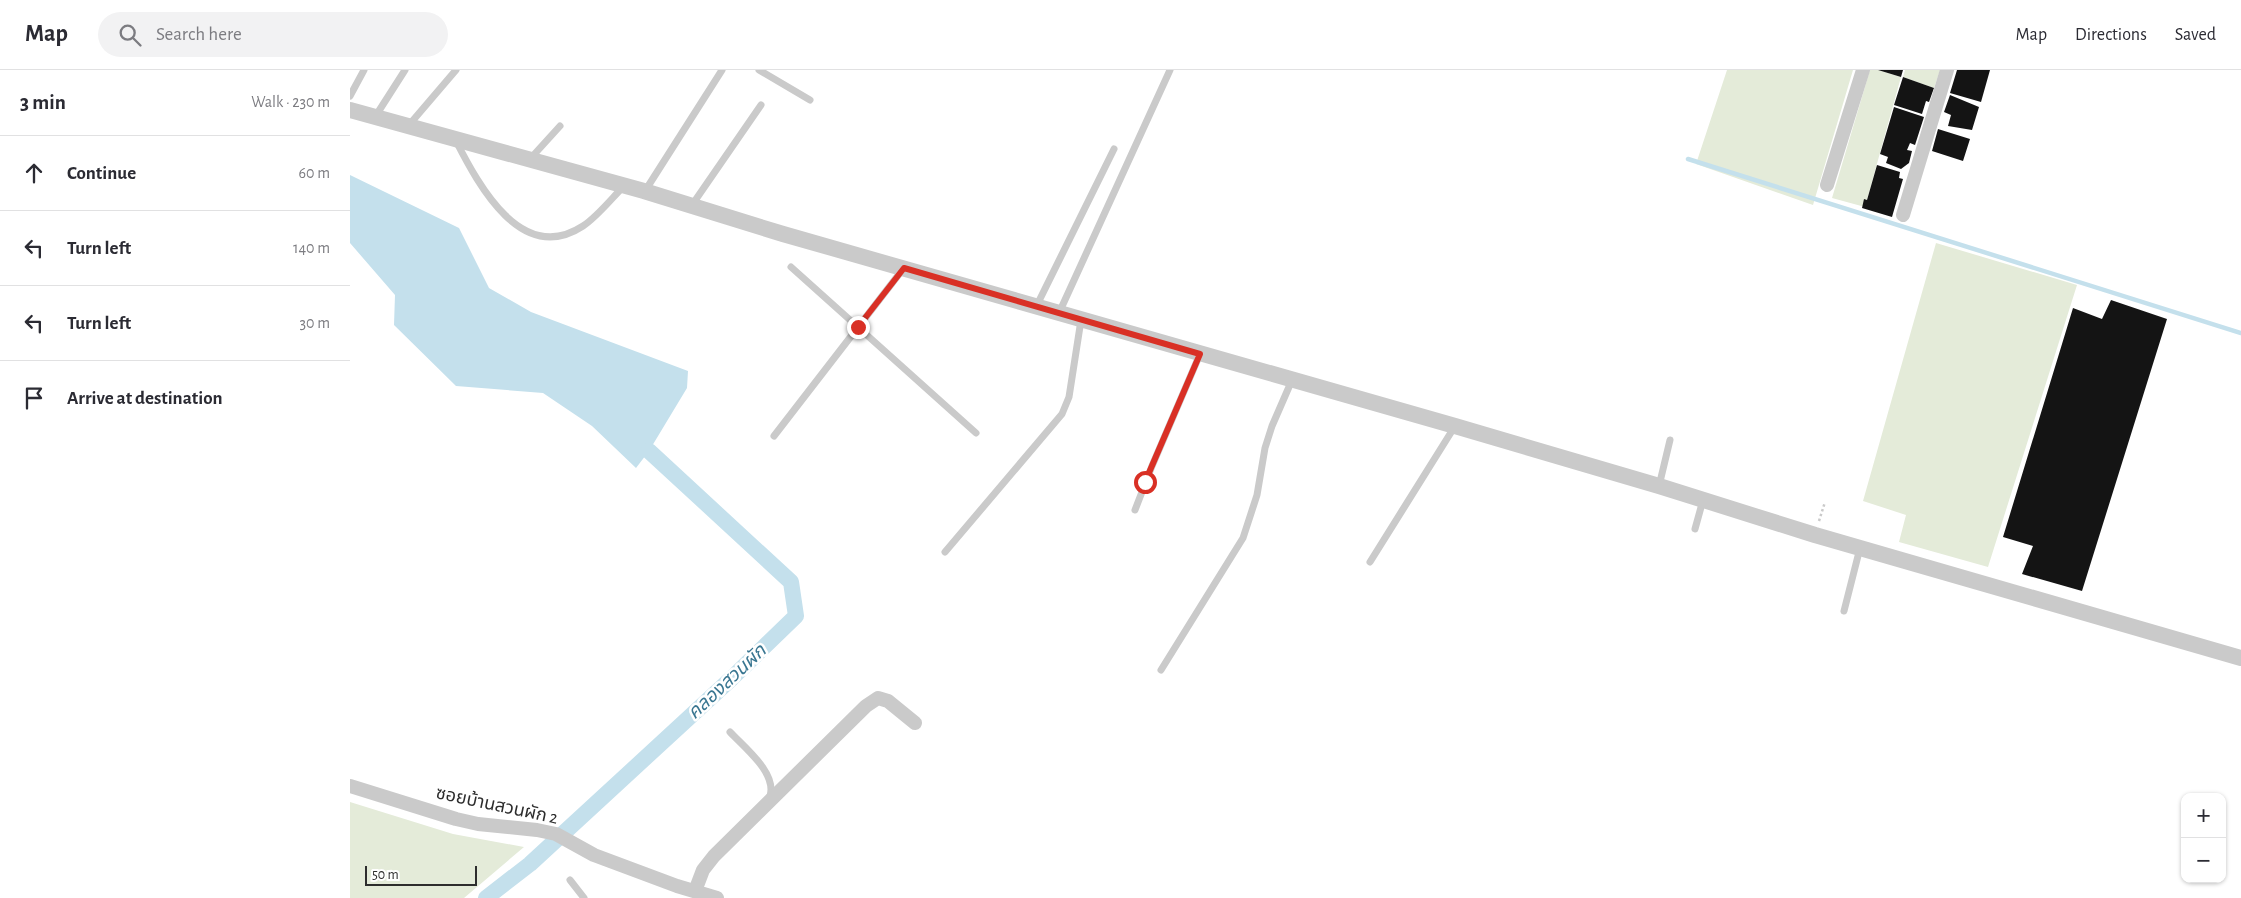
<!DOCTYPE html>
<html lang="en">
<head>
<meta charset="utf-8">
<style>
	:root { --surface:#fff; --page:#f2f2f3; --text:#2b2b33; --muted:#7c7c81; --line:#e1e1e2 }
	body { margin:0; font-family:"Alegreya Sans","Noto Sans Thai",sans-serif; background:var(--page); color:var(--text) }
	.controls { position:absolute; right:15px; bottom:15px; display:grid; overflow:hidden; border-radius:10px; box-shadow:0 1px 4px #0004 }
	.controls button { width:45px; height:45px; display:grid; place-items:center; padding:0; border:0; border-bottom:1px solid var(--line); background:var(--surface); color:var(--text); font:25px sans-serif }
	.scale { position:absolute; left:15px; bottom:12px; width:112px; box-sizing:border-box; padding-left:5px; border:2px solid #2d2d2d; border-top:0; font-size:14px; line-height:18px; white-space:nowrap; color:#2d2d2d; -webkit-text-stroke:4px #fff; paint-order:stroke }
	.stop { position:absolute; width:15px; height:15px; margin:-11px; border:4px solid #d93025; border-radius:50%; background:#fff }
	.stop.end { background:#d93025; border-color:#fff; box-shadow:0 1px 5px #0008 }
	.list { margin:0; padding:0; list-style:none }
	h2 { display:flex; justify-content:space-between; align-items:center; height:65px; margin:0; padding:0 20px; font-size:21px }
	h2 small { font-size:16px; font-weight:400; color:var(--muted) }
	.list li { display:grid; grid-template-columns:32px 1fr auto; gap:15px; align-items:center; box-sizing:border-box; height:75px; padding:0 20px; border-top:1px solid var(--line) }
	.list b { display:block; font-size:19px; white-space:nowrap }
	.list em { font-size:16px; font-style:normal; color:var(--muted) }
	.icon { flex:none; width:28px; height:28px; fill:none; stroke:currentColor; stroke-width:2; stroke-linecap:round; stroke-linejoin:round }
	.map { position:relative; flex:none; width:1891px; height:828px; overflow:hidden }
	header { display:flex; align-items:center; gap:30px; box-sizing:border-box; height:70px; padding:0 25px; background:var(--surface); border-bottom:1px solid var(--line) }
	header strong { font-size:24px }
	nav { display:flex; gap:28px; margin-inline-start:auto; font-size:18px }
	.search { width:350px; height:45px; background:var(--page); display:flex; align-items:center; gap:12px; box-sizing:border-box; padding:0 18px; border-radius:28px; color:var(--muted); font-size:19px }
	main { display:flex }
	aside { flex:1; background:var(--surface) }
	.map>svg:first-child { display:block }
</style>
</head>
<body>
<header>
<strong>Map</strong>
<div class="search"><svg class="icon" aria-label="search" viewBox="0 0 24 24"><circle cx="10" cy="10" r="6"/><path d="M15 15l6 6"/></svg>Search here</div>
<nav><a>Map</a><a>Directions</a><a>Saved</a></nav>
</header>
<main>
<aside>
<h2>3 min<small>Walk · 230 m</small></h2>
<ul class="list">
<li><svg class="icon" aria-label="ahead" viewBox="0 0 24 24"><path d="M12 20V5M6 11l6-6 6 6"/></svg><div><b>Continue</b></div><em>60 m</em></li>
<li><svg class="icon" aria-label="left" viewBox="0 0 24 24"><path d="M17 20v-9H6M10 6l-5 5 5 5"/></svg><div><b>Turn left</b></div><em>140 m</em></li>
<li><svg class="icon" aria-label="left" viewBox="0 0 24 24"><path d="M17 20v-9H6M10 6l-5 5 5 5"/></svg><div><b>Turn left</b></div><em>30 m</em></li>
<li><svg class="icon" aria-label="arrive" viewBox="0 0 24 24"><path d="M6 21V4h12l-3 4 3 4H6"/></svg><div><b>Arrive at destination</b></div></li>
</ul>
</aside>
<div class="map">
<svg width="1891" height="828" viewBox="0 0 1891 828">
	<rect width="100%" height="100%" fill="#fff"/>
	<!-- green -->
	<path fill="#e4ebd9" d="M 1377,0 L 1503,0 L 1463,135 L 1346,94 Z
		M 1520,0 L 1528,0 L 1551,7 L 1515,137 L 1482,128 Z
		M 1555,0 L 1590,0 L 1584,18 L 1553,7 Z
		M 1586,173 L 1727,215 L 1638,497 L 1549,472 L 1556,445 L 1513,431 Z
		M 0,732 L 103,764 L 174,777 L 114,828 L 0,828 Z"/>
	<!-- water -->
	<path fill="#c4e0ec" d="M 0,105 L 109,158 L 139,218 L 181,242 L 338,301 L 337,318 L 299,381 L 286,398 L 242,356 L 193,323 L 106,316 L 44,255 L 45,225 L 0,173 Z"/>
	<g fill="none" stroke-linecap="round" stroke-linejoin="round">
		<!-- stream -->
		<path stroke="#c4e0ec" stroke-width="4.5" d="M 1338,89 L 1891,263"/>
		<!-- canal -->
		<path stroke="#c4e0ec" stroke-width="16" d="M 136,828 L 180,794 L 382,608 L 446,546 L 441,512 L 299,381"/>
	</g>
	<!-- building -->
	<path fill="#141414" d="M 1528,0 L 1553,0 L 1551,7 Z
		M 1607,0 L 1640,0 L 1631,32 L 1600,23 Z
		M 1553,7 L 1584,18 L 1579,32 L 1576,31 L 1572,44 L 1544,35 Z
		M 1600,25 L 1629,37 L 1622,60 L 1598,56 L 1601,45 L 1594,42 Z
		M 1544,37 L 1574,47 L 1565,75 L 1560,73 L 1557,80 L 1562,81 L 1559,93 L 1551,99 L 1536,93 L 1538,87 L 1530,84 Z
		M 1588,59 L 1620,69 L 1613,91 L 1582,81 Z
		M 1527,95 L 1550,102 L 1549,108 L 1553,109 L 1542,147 L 1512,138 L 1514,129 L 1517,130 Z
		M 1761,230 L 1817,249 L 1732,521 L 1672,504 L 1683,476 L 1653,467 L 1723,238 L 1752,249 Z"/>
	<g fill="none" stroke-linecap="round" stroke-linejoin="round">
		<!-- path -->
		<path stroke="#cacaca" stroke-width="2.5" stroke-dasharray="2.5 2.5" stroke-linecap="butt" d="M 1469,451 L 1475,432"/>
		<!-- service -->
		<path stroke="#cacaca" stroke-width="7" d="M 409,0 L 460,30
			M 0,26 L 14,0
			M 25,47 L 55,0
			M 59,55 L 106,0
			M 106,71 C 129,116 172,196 233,156 C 247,147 262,128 274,116
			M 180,89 L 210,56
			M 295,121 L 372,0
			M 342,135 L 411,35
			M 441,197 L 626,363
			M 687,235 L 764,79
			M 709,243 L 820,0
			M 424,366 L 553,199
			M 1309,416 L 1320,370
			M 785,440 L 802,396 L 850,284
			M 1345,459 L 1353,430
			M 595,482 L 712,344 L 719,327 L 731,250
			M 1020,492 L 1105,356
			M 1494,541 L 1510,478
			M 811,600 L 893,468 L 907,425 L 915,378 L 922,356 L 942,310
			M 380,662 C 395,678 427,703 420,726
			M 220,810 L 234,828"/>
		<!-- minor -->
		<path stroke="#cacaca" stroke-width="14" d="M 1477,115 L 1513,0
			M 1553,145 L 1597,0
			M 0,716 L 106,749 L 128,754 L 187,760 L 206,764 L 244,785 L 327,816 L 367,828
			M 345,821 L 353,800 L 364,786 L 516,636 L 528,628 L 538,631 L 565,653"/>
		<!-- tertiary -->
		<path stroke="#cacaca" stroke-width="16" d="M 0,40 L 294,121 L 433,164 L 1105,356 L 1309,416 L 1465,465 L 1891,588"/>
	</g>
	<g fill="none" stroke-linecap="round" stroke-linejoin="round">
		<!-- route -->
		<path stroke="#d93025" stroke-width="6" d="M 508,257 L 554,198 L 850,284 L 795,412"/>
	</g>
	<g text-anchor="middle" stroke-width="5" stroke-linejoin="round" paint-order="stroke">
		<!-- street labels -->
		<g font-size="18" fill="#2d2d2d" stroke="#fff">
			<text transform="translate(147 735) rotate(12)" y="6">ซอยบ้านสวนผัก 2</text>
		</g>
		<!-- water labels -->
		<g font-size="19" font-style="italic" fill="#397691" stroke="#fff">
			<text transform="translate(376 611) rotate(-43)" y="7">คลองสวนผัก</text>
		</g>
	</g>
</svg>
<div class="controls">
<button>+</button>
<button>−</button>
</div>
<div class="scale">50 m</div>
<div class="stop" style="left:795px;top:412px"></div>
<div class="stop end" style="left:508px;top:257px"></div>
</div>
</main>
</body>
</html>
